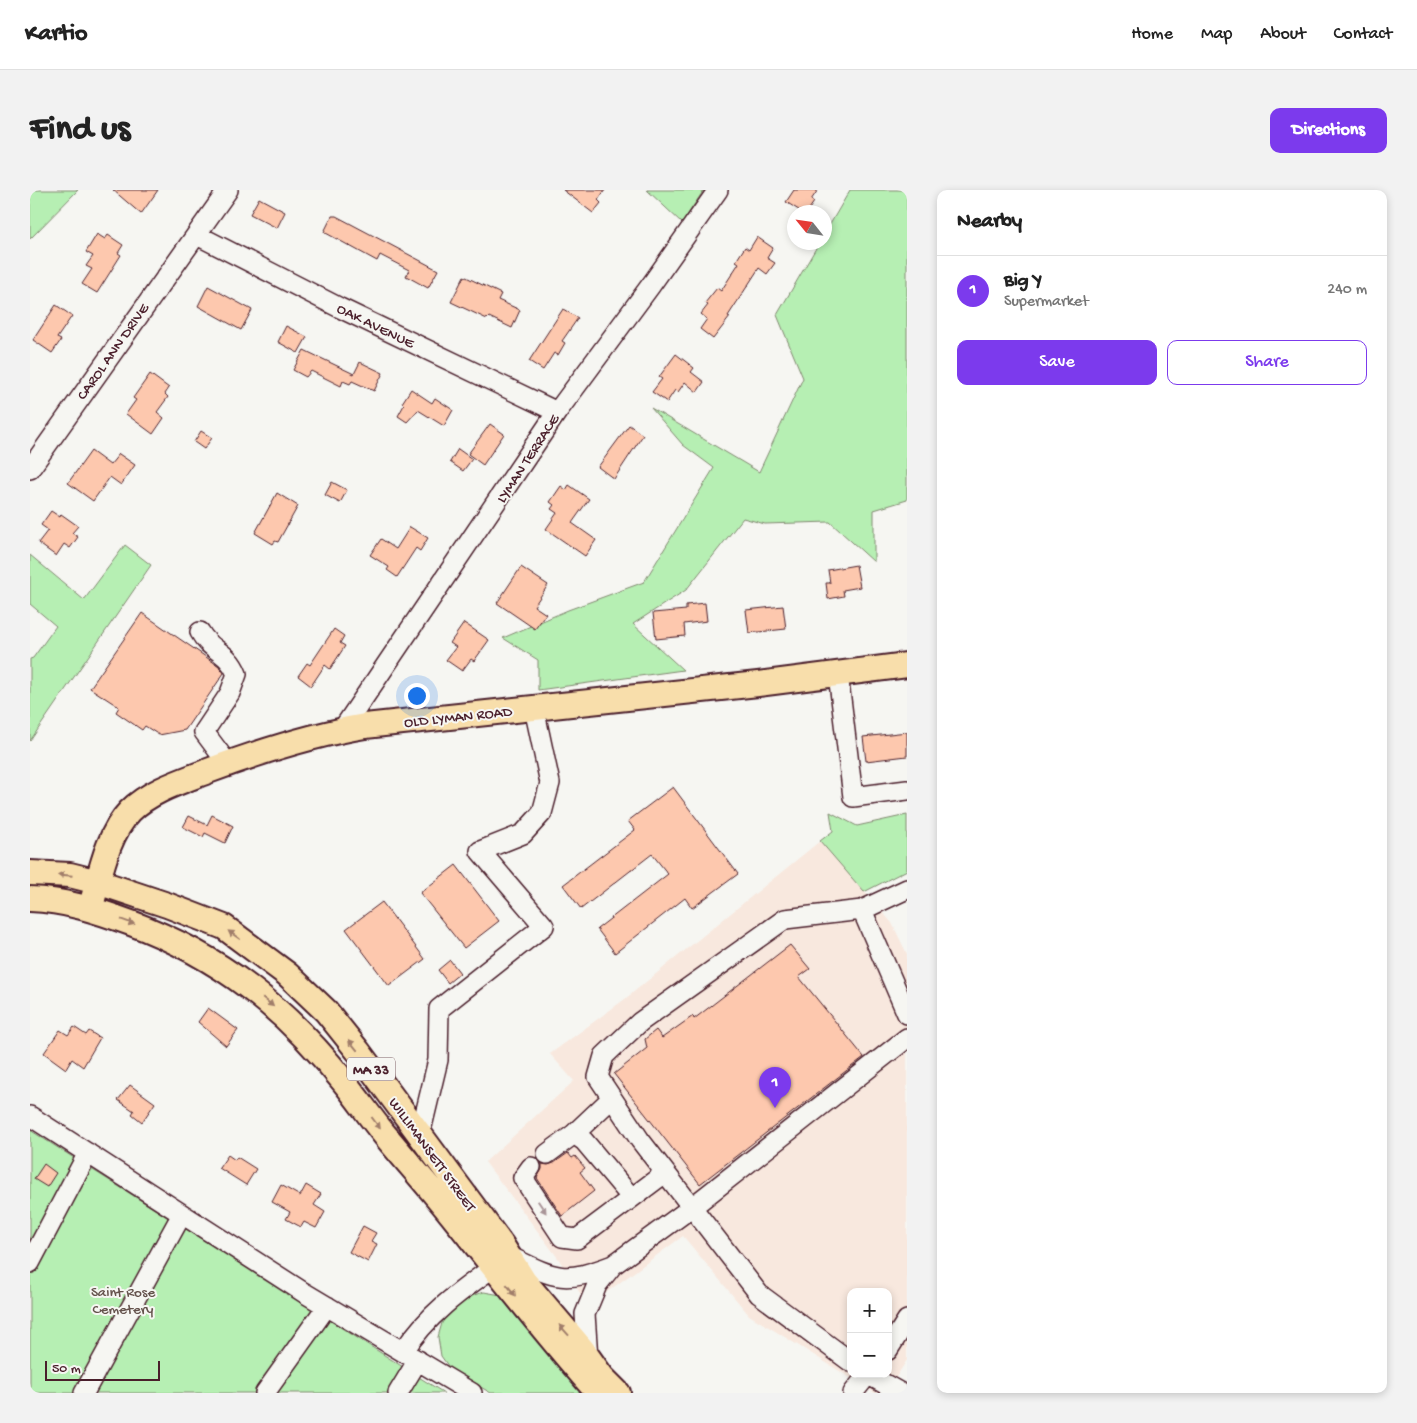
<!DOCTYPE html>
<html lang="en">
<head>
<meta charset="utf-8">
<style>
	:root { --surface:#fff; --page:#f2f2f2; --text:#222; --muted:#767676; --line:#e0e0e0; --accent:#7c3aed }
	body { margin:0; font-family:"Gochi Hand",sans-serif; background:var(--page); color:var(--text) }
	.controls { position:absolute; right:15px; bottom:15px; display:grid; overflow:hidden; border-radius:10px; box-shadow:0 2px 8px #0003 }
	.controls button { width:45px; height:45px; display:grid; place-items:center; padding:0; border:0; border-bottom:1px solid var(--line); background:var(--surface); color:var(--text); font:25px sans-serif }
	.compass { position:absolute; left:757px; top:15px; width:45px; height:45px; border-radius:50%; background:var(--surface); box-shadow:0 2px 8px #0003; rotate:300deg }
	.scale { position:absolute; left:15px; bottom:12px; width:115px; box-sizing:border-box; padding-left:5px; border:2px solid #4a1f2b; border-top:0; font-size:14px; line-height:18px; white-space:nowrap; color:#4a1f2b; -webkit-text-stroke:4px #f6f6f2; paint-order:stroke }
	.you { position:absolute; left:386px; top:505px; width:18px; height:18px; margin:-12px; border:4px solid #fff; border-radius:50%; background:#1a73e8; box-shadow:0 0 0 8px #1a73e833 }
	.badge { display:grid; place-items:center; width:32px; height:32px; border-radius:50%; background:var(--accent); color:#fff; font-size:16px; font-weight:700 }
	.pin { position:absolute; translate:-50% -41px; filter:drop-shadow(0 1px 2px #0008) }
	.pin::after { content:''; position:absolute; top:26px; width:18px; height:15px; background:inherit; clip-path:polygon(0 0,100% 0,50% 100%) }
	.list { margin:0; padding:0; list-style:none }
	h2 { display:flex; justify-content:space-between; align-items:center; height:65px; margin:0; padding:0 20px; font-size:21px }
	h2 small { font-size:16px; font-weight:400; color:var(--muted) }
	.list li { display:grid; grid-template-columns:32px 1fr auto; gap:15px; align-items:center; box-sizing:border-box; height:70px; padding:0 20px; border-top:1px solid var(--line) }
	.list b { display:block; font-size:19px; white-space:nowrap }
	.list p { margin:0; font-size:16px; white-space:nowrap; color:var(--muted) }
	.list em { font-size:16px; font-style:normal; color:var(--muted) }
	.actions { display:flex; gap:10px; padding:15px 20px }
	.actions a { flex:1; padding:11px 0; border:1px solid var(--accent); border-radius:10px; text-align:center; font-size:18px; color:var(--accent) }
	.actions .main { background:var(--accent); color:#fff }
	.map { position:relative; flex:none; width:877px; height:1203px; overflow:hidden; border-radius:10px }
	header { display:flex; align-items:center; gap:30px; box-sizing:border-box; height:70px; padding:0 25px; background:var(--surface); border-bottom:1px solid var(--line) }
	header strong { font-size:24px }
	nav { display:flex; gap:28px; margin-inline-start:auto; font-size:18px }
	.intro { display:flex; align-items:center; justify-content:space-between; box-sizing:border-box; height:120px; padding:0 30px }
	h1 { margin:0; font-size:35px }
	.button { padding:12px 22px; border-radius:10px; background:var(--accent); color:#fff; font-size:18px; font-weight:700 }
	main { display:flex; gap:30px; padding:0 30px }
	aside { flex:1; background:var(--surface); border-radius:10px; box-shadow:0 2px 8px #0003 }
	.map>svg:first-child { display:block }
</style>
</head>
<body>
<header>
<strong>Kartio</strong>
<nav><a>Home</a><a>Map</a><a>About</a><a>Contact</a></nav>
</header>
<div class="intro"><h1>Find us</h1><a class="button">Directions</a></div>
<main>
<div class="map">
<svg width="877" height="1203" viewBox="0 0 877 1203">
	<rect width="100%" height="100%" fill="#f6f6f2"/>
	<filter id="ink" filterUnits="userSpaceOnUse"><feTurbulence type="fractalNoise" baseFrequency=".02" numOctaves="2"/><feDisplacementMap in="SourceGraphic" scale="10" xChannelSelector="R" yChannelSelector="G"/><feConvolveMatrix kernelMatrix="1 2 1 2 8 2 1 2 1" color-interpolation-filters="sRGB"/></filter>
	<g filter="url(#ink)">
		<!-- built -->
		<path fill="#f8e8de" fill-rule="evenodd" d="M 790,651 L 862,733 L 877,764 L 877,1170 L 856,1203 L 845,1203 L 719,1125 L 653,1046 L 558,1116 L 528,1068 L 455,972 L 544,891 L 520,864 L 595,809 ZM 821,1102 L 858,1102 L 858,1184 L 821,1184 Z"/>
		<!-- green -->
		<path fill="#b6efb3" stroke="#80876f" d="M 0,0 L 48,0 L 0,49 Z
			M 617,0 L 674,0 L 652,33 Z
			M 820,0 L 877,0 L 877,310 L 844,320 L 844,372 L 800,332 L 735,334 L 713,328 L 656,400 L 603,434 L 653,480 L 508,500 L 508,470 L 473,448 L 538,420 L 614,392 L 684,278 L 653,255 L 621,218 L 729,282 L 773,188 L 747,125 L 789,53 L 794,52 L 795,43 Z
			M 95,355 L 121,375 L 0,551 L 0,469 L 3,468 L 26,436 L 0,414 L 0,365 L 54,410 Z
			M 800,622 L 827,636 L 877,625 L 877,680 L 834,702 L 790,651 L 803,641 Z
			M 0,940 L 414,1203 L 0,1203 Z
			M 454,1102 L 471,1105 L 485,1115 L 556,1203 L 461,1203 L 421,1180 L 411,1166 L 408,1147 L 412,1133 L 421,1119 L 434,1108 Z"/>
		<!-- building -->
		<path fill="#fdc8ae" stroke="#4a1f2b" d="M 83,0 L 128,0 L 111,24 Z
			M 533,0 L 575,0 L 568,10 L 571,13 L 563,23 Z
			M 764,0 L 788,0 L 781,10 L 784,12 L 777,22 L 772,22 L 756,12 Z
			M 229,8 L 255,22 L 247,38 L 220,24 Z
			M 302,26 L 306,26 L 408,80 L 398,98 L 376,86 L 379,80 L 350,65 L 347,71 L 294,42 Z
			M 67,44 L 75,49 L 78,45 L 93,55 L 88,63 L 91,65 L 67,103 L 52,94 L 62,79 L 56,76 L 63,66 L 56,62 Z
			M 727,47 L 743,58 L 737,68 L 745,73 L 737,84 L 729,78 L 698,126 L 700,127 L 683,149 L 670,139 L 677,129 L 671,124 L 678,115 L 675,113 L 687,98 L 691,101 L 709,73 L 706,71 L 715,57 L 719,60 Z
			M 434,86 L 471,104 L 468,110 L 490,120 L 482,138 L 459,127 L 457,129 L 421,112 Z
			M 178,96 L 222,120 L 211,140 L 168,116 Z
			M 26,115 L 42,126 L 27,148 L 31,150 L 22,163 L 3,150 Z
			M 533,119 L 548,128 L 532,151 L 535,153 L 528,165 L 524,163 L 513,180 L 499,171 Z
			M 256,136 L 277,147 L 268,163 L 248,152 Z
			M 274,160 L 324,184 L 330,172 L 353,183 L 344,201 L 322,191 L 320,194 L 313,191 L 311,196 L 281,181 L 276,187 L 263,180 Z
			M 646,164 L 664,178 L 661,182 L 674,192 L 667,202 L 655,192 L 648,202 L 645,200 L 637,212 L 622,202 L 632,189 L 629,187 Z
			M 120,184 L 139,198 L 135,204 L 138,207 L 127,222 L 134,228 L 123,244 L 96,224 L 106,210 L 103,208 Z
			M 381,199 L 402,213 L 405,208 L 423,220 L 414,236 L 388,220 L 377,232 L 368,226 L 374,215 L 372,213 Z
			M 460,234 L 474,244 L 453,275 L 438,264 Z
			M 599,235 L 613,245 L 584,289 L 568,277 Z
			M 171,241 L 182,248 L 174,259 L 164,252 Z
			M 428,259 L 442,269 L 433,281 L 420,272 Z
			M 61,261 L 80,275 L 89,264 L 105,275 L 91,295 L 80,287 L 63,311 L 38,293 Z
			M 302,292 L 317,300 L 310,313 L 295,305 Z
			M 539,295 L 559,309 L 542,333 L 566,350 L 555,366 L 516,339 L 527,323 L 521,319 L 524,315 L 520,312 L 531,296 L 536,300 Z
			M 247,303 L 268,316 L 248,352 L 245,351 L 243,354 L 225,343 Z
			M 21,321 L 30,327 L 31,324 L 48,336 L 42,343 L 48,347 L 40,358 L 34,354 L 26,366 L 8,353 L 18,340 L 11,335 Z
			M 380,337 L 398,348 L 390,361 L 386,358 L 367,387 L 357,380 L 359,377 L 340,365 L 351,349 L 366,359 Z
			M 826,375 L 830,397 L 813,400 L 814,406 L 798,409 L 796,393 L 800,393 L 798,380 Z
			M 491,377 L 518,395 L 504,416 L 516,424 L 505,439 L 467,413 Z
			M 675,413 L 677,431 L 654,434 L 655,446 L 626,449 L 623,423 L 656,420 L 656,415 Z
			M 753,416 L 756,439 L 719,443 L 716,420 Z
			M 112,423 L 189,476 L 194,483 L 155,540 L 129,545 L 115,536 L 112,540 L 86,522 L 89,517 L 60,498 Z
			M 434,433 L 459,450 L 444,471 L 441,469 L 432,481 L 416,470 L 426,457 L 420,453 Z
			M 304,439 L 314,446 L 310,453 L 315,456 L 300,479 L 295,475 L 281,496 L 268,486 L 277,473 L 280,475 Z
			M 877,542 L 877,566 L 836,571 L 833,547 Z
			M 643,597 L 708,684 L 662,718 L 655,708 L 585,763 L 567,739 L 638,684 L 622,664 L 551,719 L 533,695 L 605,640 L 598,631 Z
			M 182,625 L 203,636 L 195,653 L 175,643 L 173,647 L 153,637 L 159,626 L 177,635 Z
			M 426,675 L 469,731 L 434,758 L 390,703 Z
			M 352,712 L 395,769 L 359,796 L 316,739 Z
			M 760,755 L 780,779 L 769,787 L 834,867 L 670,994 L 584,884 L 617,858 L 615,849 L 626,840 L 632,848 L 663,826 L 664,829 Z
			M 420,770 L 430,783 L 418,793 L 408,780 Z
			M 178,818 L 208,840 L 196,856 L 168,832 Z
			M 44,837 L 56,845 L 59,841 L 70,848 L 53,877 L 42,869 L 36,879 L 14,863 L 30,840 L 38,845 Z
			M 100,895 L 125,913 L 112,932 L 102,924 L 104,921 L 88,910 Z
			M 538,963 L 542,968 L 545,966 L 555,978 L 550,982 L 564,1001 L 532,1026 L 507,988 L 512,979 L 512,974 L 518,975 L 524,973 Z
			M 198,965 L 205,970 L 207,967 L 226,979 L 216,995 L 189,978 Z
			M 14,974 L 26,983 L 17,997 L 4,989 Z
			M 251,995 L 270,1006 L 276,995 L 291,1004 L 284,1015 L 295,1022 L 286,1038 L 274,1032 L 271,1037 L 256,1029 L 260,1022 L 242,1012 Z
			M 333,1036 L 346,1043 L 341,1051 L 347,1054 L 338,1072 L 319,1062 Z"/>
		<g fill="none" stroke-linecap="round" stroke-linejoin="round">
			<!-- minor casing -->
			<g stroke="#4a1f2b" stroke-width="22">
				<path id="minor" d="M 167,45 L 310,118 L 527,222
					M 0,279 L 198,0
					M 170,442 C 180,461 198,461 207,484 L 200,503 L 174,542 L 198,574
					M 808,484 L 823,607 L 877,600
					M 312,540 L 527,222 L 621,95 L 688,0
					M 877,699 L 832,720 L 877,824
					M 0,926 L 273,1102 L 442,1203
					M 544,944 L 554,951 L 601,1007
					M 390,945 L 408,870 L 409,819 L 514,736 L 450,661 L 493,644 L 512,623 L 520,593 L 504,518
					M 517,964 L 544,944 L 582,908
					M 501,977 L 493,988 L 532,1047 L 547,1049 L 635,983
					M 0,1073 L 58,963
					M 858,1160 L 877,1130
					M 373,1162 C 400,1120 439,1095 479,1066 C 526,1089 533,1094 583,1075
					M 558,1168 L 555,1124 L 567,1095 L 583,1075 L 661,1018 L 877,848
					M 821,1172 L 729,1104 L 610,950 L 568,887 L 574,866 L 610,832 L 755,729 L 832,720
					M 837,1184 L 871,1203
					M 54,1203 L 152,1024
					M 235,1203 L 297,1116
					M 368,1203 L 388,1170
					M 823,1203 L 838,1184"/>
			</g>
			<!-- major casing -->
			<g stroke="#4a1f2b" stroke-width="28">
				<path id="major" d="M 0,683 L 40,685 L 68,692 L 137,715 L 194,737 L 257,784 L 296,821 L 328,861 L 471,1054 L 494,1091 L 552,1159 L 572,1187 L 588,1203
					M 0,709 C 35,710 68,721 101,733 C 190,766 255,818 314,892 C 328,909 340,927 354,944 C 378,973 403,1001 426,1030 C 471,1086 515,1143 563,1197
					M 60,719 C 70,687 76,646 100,621 C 120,601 152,591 178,581 C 229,562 281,545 335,536 L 728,494 L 877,475"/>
			</g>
			<!-- minor -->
			<use href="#minor" stroke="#f6f6f2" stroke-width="19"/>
			<!-- major -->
			<use href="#major" stroke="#f8deab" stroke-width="24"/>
		</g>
		<!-- one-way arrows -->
		<defs><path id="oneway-solid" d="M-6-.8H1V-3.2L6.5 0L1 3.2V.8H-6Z" transform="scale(1.25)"/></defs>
		<g fill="#a17e6b">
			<use href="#oneway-solid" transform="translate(35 685) rotate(-175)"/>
			<use href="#oneway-solid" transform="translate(98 732) rotate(20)"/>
			<use href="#oneway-solid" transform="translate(204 745) rotate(-145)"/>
			<use href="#oneway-solid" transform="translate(238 812) rotate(40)"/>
			<use href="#oneway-solid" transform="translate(323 855) rotate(-129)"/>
			<use href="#oneway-solid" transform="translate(346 933) rotate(53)"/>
			<use href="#oneway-solid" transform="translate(481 1100) rotate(52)"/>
			<use href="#oneway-solid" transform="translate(534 1140) rotate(-132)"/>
		</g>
		<use fill="#a99598" href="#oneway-solid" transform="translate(512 1017) rotate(56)"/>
	</g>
	<g text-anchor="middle" stroke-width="4" stroke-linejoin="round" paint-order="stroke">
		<!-- shield labels -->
		<rect fill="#f6f6f2" stroke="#7e6067" stroke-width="1" x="317" y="867.5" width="48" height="23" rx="4"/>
		<g font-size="14" font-weight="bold" fill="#4a1f2b">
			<text x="341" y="884">MA 33</text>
		</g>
		<!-- street labels -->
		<g font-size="15" fill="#4a1f2b" stroke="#f6f6f2">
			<text transform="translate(346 135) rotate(26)" y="5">OAK AVENUE</text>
			<text transform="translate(82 161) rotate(-55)" y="5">CAROL ANN DRIVE</text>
			<text transform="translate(497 268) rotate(-57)" y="5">LYMAN TERRACE</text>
			<text transform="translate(428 526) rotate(-6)" y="5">OLD LYMAN ROAD</text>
			<text transform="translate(403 964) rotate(54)" y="5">WILLIMANSETT STREET</text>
		</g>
		<!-- park labels -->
		<g font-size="15" fill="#65534d" stroke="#f6f6f2">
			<text x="93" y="1106">Saint Rose<tspan x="93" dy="17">Cemetery</tspan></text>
		</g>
	</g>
</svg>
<div class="controls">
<button>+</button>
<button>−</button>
</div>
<svg class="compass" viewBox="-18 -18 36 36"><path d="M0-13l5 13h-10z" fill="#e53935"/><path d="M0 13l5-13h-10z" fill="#767676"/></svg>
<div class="scale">50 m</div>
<div class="you"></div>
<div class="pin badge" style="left:745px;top:918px">1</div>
</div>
<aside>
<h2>Nearby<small></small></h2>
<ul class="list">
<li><span class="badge">1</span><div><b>Big Y</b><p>Supermarket</p></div><em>240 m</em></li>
</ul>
<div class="actions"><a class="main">Save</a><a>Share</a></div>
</aside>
</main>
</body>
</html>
